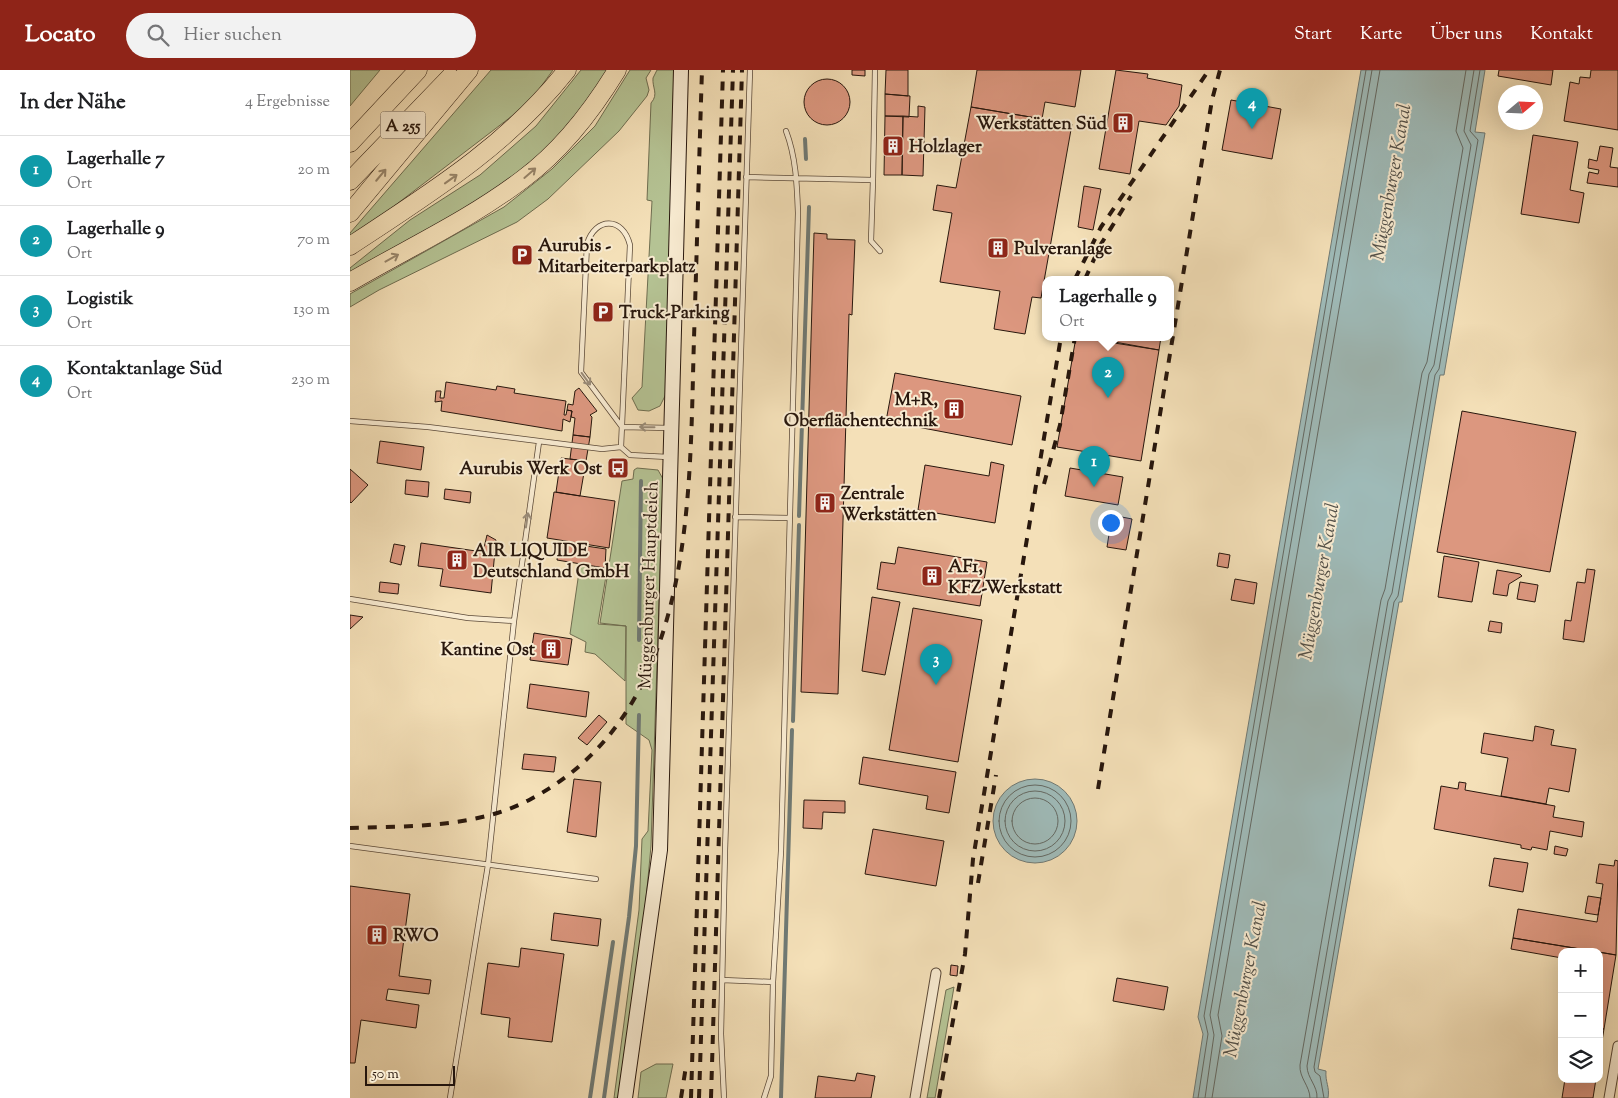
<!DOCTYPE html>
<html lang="de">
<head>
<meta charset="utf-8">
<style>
	:root { --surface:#fff; --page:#f2f2f2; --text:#202124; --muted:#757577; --line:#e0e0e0; --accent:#8f2418 }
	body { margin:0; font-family:"Sorts Mill Goudy",serif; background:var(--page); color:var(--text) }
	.controls { position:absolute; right:15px; bottom:15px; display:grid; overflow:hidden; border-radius:10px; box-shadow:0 5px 20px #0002 }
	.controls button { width:45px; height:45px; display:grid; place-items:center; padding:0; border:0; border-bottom:1px solid var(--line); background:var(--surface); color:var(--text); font:25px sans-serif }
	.compass { position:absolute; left:1148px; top:15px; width:45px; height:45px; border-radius:50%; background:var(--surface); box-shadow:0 5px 20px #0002; rotate:71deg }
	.scale { position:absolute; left:15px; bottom:12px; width:90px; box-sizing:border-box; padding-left:5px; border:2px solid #28170d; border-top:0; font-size:14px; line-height:18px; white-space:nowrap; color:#28170d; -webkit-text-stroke:4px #f8ebd1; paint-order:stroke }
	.you { position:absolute; left:760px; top:452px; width:18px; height:18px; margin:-12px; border:4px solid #fff; border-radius:50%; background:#1a73e8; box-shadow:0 0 0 8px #1a73e833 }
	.badge { display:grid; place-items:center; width:32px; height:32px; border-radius:50%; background:var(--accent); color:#fff; font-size:16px; font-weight:700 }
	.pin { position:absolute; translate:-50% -41px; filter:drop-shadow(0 1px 2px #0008) }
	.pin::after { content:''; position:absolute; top:26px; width:18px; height:15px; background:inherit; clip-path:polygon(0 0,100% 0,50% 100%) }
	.popup { position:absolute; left:692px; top:206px; width:132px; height:65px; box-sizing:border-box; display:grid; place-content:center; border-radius:10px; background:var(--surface); filter:drop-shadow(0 1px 4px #0005); font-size:16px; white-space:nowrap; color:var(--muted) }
	.popup b { font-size:19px; color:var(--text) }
	.popup::after { content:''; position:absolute; left:50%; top:100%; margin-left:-10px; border:10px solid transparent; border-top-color:var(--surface) }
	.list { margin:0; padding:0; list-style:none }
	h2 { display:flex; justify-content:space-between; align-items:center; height:65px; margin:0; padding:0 20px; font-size:21px }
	h2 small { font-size:16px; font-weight:400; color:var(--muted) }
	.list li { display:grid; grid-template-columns:32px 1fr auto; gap:15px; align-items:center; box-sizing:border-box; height:70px; padding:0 20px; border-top:1px solid var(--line) }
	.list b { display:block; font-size:19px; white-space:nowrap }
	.list p { margin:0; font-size:16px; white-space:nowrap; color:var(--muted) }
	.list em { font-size:16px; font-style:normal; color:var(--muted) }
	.icon { flex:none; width:28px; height:28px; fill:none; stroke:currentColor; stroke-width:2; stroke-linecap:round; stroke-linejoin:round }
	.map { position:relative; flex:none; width:1268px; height:1028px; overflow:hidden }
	header { display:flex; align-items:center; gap:30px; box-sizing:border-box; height:70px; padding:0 25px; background:var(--accent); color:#fff }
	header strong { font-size:24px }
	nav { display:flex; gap:28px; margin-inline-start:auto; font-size:18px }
	.search { width:350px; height:45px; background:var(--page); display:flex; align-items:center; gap:12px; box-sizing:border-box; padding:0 18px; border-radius:28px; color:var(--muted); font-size:19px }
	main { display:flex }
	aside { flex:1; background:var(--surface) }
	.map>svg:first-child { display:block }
</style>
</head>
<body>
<header>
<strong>Locato</strong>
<div class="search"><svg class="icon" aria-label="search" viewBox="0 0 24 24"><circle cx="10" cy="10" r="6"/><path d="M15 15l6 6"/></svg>Hier suchen</div>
<nav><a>Start</a><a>Karte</a><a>Über uns</a><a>Kontakt</a></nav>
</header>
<main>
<aside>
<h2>In der Nähe<small>4 Ergebnisse</small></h2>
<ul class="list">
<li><span class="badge" style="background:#0f9aa8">1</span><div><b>Lagerhalle 7</b><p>Ort</p></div><em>20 m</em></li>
<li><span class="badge" style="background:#0f9aa8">2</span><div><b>Lagerhalle 9</b><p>Ort</p></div><em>70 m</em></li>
<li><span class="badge" style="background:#0f9aa8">3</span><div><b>Logistik</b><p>Ort</p></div><em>130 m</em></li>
<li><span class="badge" style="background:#0f9aa8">4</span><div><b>Kontaktanlage Süd</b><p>Ort</p></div><em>230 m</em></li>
</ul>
</aside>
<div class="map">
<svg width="1268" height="1028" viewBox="0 0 1268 1028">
	<rect width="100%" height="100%" fill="#f4e0b8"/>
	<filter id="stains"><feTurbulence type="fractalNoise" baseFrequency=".004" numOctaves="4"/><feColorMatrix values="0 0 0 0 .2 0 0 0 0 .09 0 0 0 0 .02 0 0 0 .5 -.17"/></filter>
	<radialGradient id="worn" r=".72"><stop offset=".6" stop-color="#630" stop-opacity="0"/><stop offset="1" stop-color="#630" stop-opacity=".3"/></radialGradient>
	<!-- green -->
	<path fill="#b5c394" stroke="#6e6d50" d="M 0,0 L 30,0 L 0,36 Z
		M 141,0 L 203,0 L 179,33 L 5,166 L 0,167 L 0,163 Z
		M 231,0 L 259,0 C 248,17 238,35 226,51 C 174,118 73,162 0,202 L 0,198 L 60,150 L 130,105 L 186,56 Z
		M 280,0 L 301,0 L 296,8 L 299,20 L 297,26 L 269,61 L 198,129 L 167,152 L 29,220 L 0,237 L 0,224 L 154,137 L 202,99 L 245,56 Z
		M 307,0 L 324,0 L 316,324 L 310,336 L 299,341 L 288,340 L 282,328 L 292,317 L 302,131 L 297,130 L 301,33 C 309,24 302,18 303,8 Z
		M 287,398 L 308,400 L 313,409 L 301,776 L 295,840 L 268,1028 L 264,1028 L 289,840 L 292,769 L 298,761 L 302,680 L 299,670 L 276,654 L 276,556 L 250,553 L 272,411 L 283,409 L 284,400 Z
		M 230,495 L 257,500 L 248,554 L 276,556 L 275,611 L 245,584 L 235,582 L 236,572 L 220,564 Z
		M 604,917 L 585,1028 L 577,1028 L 596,920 Z
		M 306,994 L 323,994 L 316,1028 L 288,1028 L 291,1002 Z"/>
	<!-- water -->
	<path fill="#9fbbb9" stroke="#6f7974" d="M 1011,0 L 1135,0 L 1125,62 L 1135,63 L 1094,305 L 1090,305 L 1052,532 L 1049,532 L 968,999 L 976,1001 C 975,1012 980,1017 978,1028 L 843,1028 L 853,964 L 848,947 Z
		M643 751a42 42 0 1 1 84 0a42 42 0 1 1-84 0Z"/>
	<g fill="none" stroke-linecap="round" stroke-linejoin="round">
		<!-- shore -->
		<path stroke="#646963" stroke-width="1" d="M649 751a36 36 0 1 1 72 0a36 36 0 1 1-72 0Z
			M655 751a30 30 0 1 1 60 0a30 30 0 1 1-60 0Z
			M662 751a23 23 0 1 1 46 0a23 23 0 1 1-46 0Z
			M 848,1028 L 858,964 L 854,946 L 1016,0
			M 855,1028 L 864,965 L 860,945 L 1022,0
			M 862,1028 L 872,966 L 868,945 L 1030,0
			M 960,1028 C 960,1016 949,1008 950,995 L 1031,530 L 1035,519 L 1072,303 L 1077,292 L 1113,78 L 1106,61 L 1116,0
			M 967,1028 C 968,1016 957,1008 957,996 L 1038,531 L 1042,523 L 1079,304 L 1084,295 L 1121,75 L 1114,61 L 1124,0
			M 974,1028 L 970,1006 L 965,1002 L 964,997 L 1044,532 L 1048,526 L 1085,305 L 1089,299 L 1128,70 L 1120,61 L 1130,0"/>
		<!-- stream -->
		<path stroke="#6f7974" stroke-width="4" d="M 455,69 L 456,89
			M 449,446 L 459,137
			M 289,570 L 291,411
			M 443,651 L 449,455
			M 240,1028 L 263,872
			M 254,1028 L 279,847 L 286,776 L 289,645
			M 431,1028 L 442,660"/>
	</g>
	<!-- building -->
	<path fill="#dc977f" stroke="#28170d" d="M 502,0 L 515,0 L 515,6 L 502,5 Z
		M 536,0 L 558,0 L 558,26 L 535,24 Z
		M 627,0 L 731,0 L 725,37 L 695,32 L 692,49 L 621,37 Z
		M 766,0 L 798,4 L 797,8 L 832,15 L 829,36 L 816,55 L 789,51 L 780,104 L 749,99 Z
		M 1149,0 L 1203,0 L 1201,15 L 1148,6 Z
		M 1241,0 L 1268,0 L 1268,60 L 1214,51 L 1220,12 L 1229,14 L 1230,7 L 1240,8 Z
		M454 32a23 23 0 1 1 46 0a23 23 0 1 1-46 0Z
		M 535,24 L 560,26 L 559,47 L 535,46 Z
		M 881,30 L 931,39 L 922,89 L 872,80 Z
		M 568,36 L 575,37 L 573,106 L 552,105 L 553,46 L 568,47 Z
		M 621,37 L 722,54 L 691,228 L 682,227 L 675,264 L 644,259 L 650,221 L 590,212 L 602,143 L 583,140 L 587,115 L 606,118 Z
		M 535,46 L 553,46 L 552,105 L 534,105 Z
		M 1183,65 L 1228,72 L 1220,120 L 1234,123 L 1229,153 L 1171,144 Z
		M 1250,76 L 1263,78 L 1260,97 L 1268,98 L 1268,117 L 1237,113 L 1239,102 L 1248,104 L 1249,100 L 1238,98 L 1239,89 L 1247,91 Z
		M 734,116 L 751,119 L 743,160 L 728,157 Z
		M 464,163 L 477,164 L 477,169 L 505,170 L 502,245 L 499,244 L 488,624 L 451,622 Z
		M 726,267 L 809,280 L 791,391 L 707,377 Z
		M 737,267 L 811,267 L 809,280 Z
		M 545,303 L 671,326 L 662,375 L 536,351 Z
		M 96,312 L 146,320 L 147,316 L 165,319 L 164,323 L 216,331 L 214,345 L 216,345 L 217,340 L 222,341 L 220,352 L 213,349 L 212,361 L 91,341 L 92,331 L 85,332 L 86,321 L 91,321 L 90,328 L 94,328 Z
		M 229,318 L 247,341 L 240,345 L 242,347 L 240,367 L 223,365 L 225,348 L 221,347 L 222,341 L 217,340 L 218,334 L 223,335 L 225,321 Z
		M 1112,341 L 1226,362 L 1200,502 L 1087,482 Z
		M 223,365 L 240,367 L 236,391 L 220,389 Z
		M 30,371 L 74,377 L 71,400 L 27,393 Z
		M 211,388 L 236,391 L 230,426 L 206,422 Z
		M 641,392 L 654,395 L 645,453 L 568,440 L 575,395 L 639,406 Z
		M 720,398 L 773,407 L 768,435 L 715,426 Z
		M 0,399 L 18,415 L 1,433 L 0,432 Z
		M 56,410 L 79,412 L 78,427 L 55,424 Z
		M 95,419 L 121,422 L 120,433 L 94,429 Z
		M 204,422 L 265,431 L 259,478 L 197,468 Z
		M 762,445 L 782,449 L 776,480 L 757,477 Z
		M 137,465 L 146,470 L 141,523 L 90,516 L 93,499 L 68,496 L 71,473 L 133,482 Z
		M 209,472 L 256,479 L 255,498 L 207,490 Z
		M 44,474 L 55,476 L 51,495 L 40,492 Z
		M 548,477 L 637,492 L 630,536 L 527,519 L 531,492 L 545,494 Z
		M 869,483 L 880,485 L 878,498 L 867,496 Z
		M 1094,486 L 1129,492 L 1122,532 L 1088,527 Z
		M 1237,499 L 1245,500 L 1234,572 L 1213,569 L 1215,550 L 1221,551 L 1227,512 L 1235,513 Z
		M 1147,500 L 1170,504 L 1172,506 L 1159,514 L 1157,526 L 1143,524 Z
		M 885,509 L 907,513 L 904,534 L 881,530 Z
		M 30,512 L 49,514 L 48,524 L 29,522 Z
		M 1170,512 L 1188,515 L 1185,532 L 1167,529 Z
		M 522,527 L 550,532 L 535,605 L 512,601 Z
		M 563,538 L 632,550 L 608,692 L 539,680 Z
		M 0,545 L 13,547 L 0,559 Z
		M 1140,551 L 1152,553 L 1151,563 L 1138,561 Z
		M 184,563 L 222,569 L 218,595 L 180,590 Z
		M 180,614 L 239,622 L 236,647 L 177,638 Z
		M 249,645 L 257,652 L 237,675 L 228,668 Z
		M 1185,656 L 1204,660 L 1201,675 L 1226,679 L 1219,722 L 1199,718 L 1196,734 L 1151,726 L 1158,688 L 1131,683 L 1134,663 L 1183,671 Z
		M 174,684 L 206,687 L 204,702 L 172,699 Z
		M 513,687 L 606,702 L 599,743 L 576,739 L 578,726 L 509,714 Z
		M 224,709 L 251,712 L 246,767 L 217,762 Z
		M 1109,712 L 1116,713 L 1115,720 L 1205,736 L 1203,747 L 1234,752 L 1232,767 L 1200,761 L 1197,780 L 1182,777 L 1181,780 L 1171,778 L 1171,775 L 1084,759 L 1091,716 L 1108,719 Z
		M 454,730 L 495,731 L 495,743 L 473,742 L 472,759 L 453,758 Z
		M 523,759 L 594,771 L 586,816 L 515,804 Z
		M 1205,776 L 1218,779 L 1216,786 L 1204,784 Z
		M 1144,788 L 1178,793 L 1173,822 L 1139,816 Z
		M 1265,790 L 1268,791 L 1266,885 L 1163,868 L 1168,839 L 1247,852 L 1253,814 L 1246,813 L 1249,794 L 1264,796 Z
		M 0,816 L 60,824 L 49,906 L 81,910 L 79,924 L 38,919 L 36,930 L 69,935 L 66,958 L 11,950 L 5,993 L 0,993 Z
		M 1238,826 L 1251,828 L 1248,845 L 1235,843 Z
		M 204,843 L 251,849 L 248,876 L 201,870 Z
		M 1163,868 L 1237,880 L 1236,882 L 1212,882 L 1212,888 L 1161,879 Z
		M 171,878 L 214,884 L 202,972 L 158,967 L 160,948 L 131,944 L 138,893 L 169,897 Z
		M 1249,882 L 1266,885 L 1254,959 L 1249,959 Z
		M 601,895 L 608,896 L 607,906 L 600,905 Z
		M 767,908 L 818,917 L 814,940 L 763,931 Z
		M 1249,959 L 1254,959 L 1249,989 Z
		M 507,1003 L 525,1006 L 521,1028 L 465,1028 L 468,1006 L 505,1011 Z
		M 1215,1009 L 1246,1009 L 1243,1028 L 1212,1028 Z"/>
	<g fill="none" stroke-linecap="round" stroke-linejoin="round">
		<!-- lane casing -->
		<g stroke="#5b4938" stroke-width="6">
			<path id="lane" d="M 396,107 L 523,110 L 521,171 L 530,181
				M 523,110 L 525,0
				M 0,351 L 78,357 L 252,379 L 271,377
				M 272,357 L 231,302 L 237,174 C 245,147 273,146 280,175 L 271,377 L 280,385 L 318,387
				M 272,357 L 320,358
				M 385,447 L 440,448
				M 0,529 L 118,548 L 164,551
				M 0,776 L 246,809
				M 372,910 L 423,912
				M 100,1028 L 138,795 L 164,551 L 189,372
				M 374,1028 L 371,964 L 375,781 L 400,0
				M 414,1028 L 421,1006 L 423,912 L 431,781 L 448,143 C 447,115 446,87 436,61"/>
		</g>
		<!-- street casing -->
		<g stroke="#5b4938" stroke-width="11">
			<path id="street" d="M 565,1028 L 586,903
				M 1259,1028 L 1268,976"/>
		</g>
		<!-- secondary casing -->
		<g stroke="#28170d" stroke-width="16">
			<path id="secondary" d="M 275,1028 L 310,780 L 331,0"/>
		</g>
		<!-- highway casing -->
		<g stroke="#28170d" stroke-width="19">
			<path id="highway" d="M 0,73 L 68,0
				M 0,111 L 100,7
				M 0,143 L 119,0
				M 0,176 C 79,124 158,75 217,0
				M 0,212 C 58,178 119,150 173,109 C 212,80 242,41 267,0"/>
		</g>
		<!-- lane -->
		<use href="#lane" stroke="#f8ebd1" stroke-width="4.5"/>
		<!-- street -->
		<use href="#street" stroke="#f8ebd1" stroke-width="9"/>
		<!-- secondary -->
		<use href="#secondary" stroke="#f8ebd1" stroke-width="14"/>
		<!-- highway -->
		<use href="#highway" stroke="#f4e0b8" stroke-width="18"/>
		<!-- rail -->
		<path stroke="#28170d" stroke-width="4" stroke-dasharray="9 9" stroke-linecap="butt" d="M 725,209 L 751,157 L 859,0
			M 735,209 L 751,174 L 781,126
			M 694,414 L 710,355 L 725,267
			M 748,719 L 862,30 L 870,0
			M 0,758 C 60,756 127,758 181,729 C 347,641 339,429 344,268 C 347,178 349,89 352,0
			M 628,813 L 646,705
			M 331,1028 L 336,996
			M 341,1028 L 373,0
			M 349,1028 L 383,0
			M 361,1028 L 392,0
			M 589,1028 L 615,884 L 623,789 L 711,267"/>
	</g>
	<!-- one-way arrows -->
	<defs><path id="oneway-shaft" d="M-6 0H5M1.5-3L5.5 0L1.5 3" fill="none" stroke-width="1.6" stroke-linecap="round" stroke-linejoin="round" transform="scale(1.25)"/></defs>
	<g stroke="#98866b">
		<use href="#oneway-shaft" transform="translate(180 103) rotate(-41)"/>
		<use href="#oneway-shaft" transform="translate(31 105) rotate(-50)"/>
		<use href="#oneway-shaft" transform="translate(101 109) rotate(-36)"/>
		<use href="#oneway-shaft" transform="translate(42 188) rotate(-29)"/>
	</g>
	<g stroke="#9a8c79">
		<use href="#oneway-shaft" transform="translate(236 309) rotate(54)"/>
		<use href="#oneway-shaft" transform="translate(297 357) rotate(-179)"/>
		<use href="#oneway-shaft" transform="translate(177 450) rotate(-82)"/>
	</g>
	<!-- icons -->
	<defs>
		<g id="building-square" transform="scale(1.125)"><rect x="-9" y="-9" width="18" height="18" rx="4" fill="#8f2418" stroke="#f8ebd1"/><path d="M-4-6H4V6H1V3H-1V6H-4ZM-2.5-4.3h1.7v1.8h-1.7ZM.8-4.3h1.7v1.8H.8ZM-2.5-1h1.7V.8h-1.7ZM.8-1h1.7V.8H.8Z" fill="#fff"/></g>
		<g id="parking-square" transform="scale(1.125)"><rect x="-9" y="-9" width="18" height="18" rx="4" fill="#8f2418" stroke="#f8ebd1"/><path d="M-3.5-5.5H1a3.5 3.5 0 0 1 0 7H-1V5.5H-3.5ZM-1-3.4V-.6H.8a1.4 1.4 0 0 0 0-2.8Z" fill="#fff"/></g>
		<g id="bus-square" transform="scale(1.125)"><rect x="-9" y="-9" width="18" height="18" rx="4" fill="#8f2418" stroke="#f8ebd1"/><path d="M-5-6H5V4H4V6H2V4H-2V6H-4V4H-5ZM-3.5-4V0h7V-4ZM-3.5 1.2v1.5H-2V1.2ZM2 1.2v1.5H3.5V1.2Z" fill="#fff"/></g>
	</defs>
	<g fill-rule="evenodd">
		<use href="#building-square" x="773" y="53"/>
		<use href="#building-square" x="543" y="76"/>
		<use href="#building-square" x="648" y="178"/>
		<use href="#parking-square" x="172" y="185"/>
		<use href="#parking-square" x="253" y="242"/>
		<use href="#building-square" x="604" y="339"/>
		<use href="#bus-square" x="268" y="398"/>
		<use href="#building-square" x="475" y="433"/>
		<use href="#building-square" x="107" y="490"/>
		<use href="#building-square" x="582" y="506"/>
		<use href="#building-square" x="201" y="579"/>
		<use href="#building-square" x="27" y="865"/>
	</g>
	<g text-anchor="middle" stroke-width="4" stroke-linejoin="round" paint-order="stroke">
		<!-- shield labels -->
		<rect fill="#f8ebd1" stroke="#665748" stroke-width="1" x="30.5" y="41.5" width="45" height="27" rx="4"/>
		<g font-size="16" font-weight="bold" fill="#28170d">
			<text x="53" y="61">A 255</text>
		</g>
		<!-- poi labels -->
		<g font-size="18" font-weight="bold" fill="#28170d" stroke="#f8ebd1" text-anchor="start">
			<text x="757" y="59" text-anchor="end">Werkstätten Süd</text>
			<text x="559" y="82">Holzlager</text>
			<text x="188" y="181">Aurubis -<tspan x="188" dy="21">Mitarbeiterparkplatz</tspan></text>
			<text x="664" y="184">Pulveranlage</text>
			<text x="269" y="248">Truck-Parking</text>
			<text x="588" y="335" text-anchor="end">M+R,<tspan x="588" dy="21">Oberflächentechnik</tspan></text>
			<text x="252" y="404" text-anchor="end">Aurubis Werk Ost</text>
			<text x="491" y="429">Zentrale<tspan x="491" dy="21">Werkstätten</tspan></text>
			<text x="123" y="486">AIR LIQUIDE<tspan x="123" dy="21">Deutschland GmbH</tspan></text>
			<text x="598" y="502">AF1,<tspan x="598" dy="21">KFZ-Werkstatt</tspan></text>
			<text x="185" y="585" text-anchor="end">Kantine Ost</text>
			<text x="43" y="871">RWO</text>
		</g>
		<!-- street labels -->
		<g font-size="18" fill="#28170d" stroke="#f8ebd1">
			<text transform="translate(298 515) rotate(-88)" y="6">Müggenburger Hauptdeich</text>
		</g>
		<!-- water labels -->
		<g font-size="19" font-style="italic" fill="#525049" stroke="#f8ebd1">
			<text transform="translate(1040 112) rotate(-80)" y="7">Müggenburger Kanal</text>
			<text transform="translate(968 511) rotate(-80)" y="7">Müggenburger Kanal</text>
			<text transform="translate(894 909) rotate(-79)" y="7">Müggenburger Kanal</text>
		</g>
	</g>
	<rect width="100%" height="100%" filter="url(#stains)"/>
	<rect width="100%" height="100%" fill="url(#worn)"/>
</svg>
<div class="controls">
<button>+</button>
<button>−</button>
<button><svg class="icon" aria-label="layers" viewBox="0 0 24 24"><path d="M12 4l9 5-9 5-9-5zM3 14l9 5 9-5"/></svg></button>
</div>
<svg class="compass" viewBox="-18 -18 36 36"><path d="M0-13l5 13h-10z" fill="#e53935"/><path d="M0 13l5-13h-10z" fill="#757577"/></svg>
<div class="scale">50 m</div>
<div class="you"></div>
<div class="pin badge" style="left:744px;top:417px;background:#0f9aa8">1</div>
<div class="pin badge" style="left:758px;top:328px;background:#0f9aa8">2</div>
<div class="popup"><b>Lagerhalle 9</b>Ort</div>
<div class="pin badge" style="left:586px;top:615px;background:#0f9aa8">3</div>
<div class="pin badge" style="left:902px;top:59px;background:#0f9aa8">4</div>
</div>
</main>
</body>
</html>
